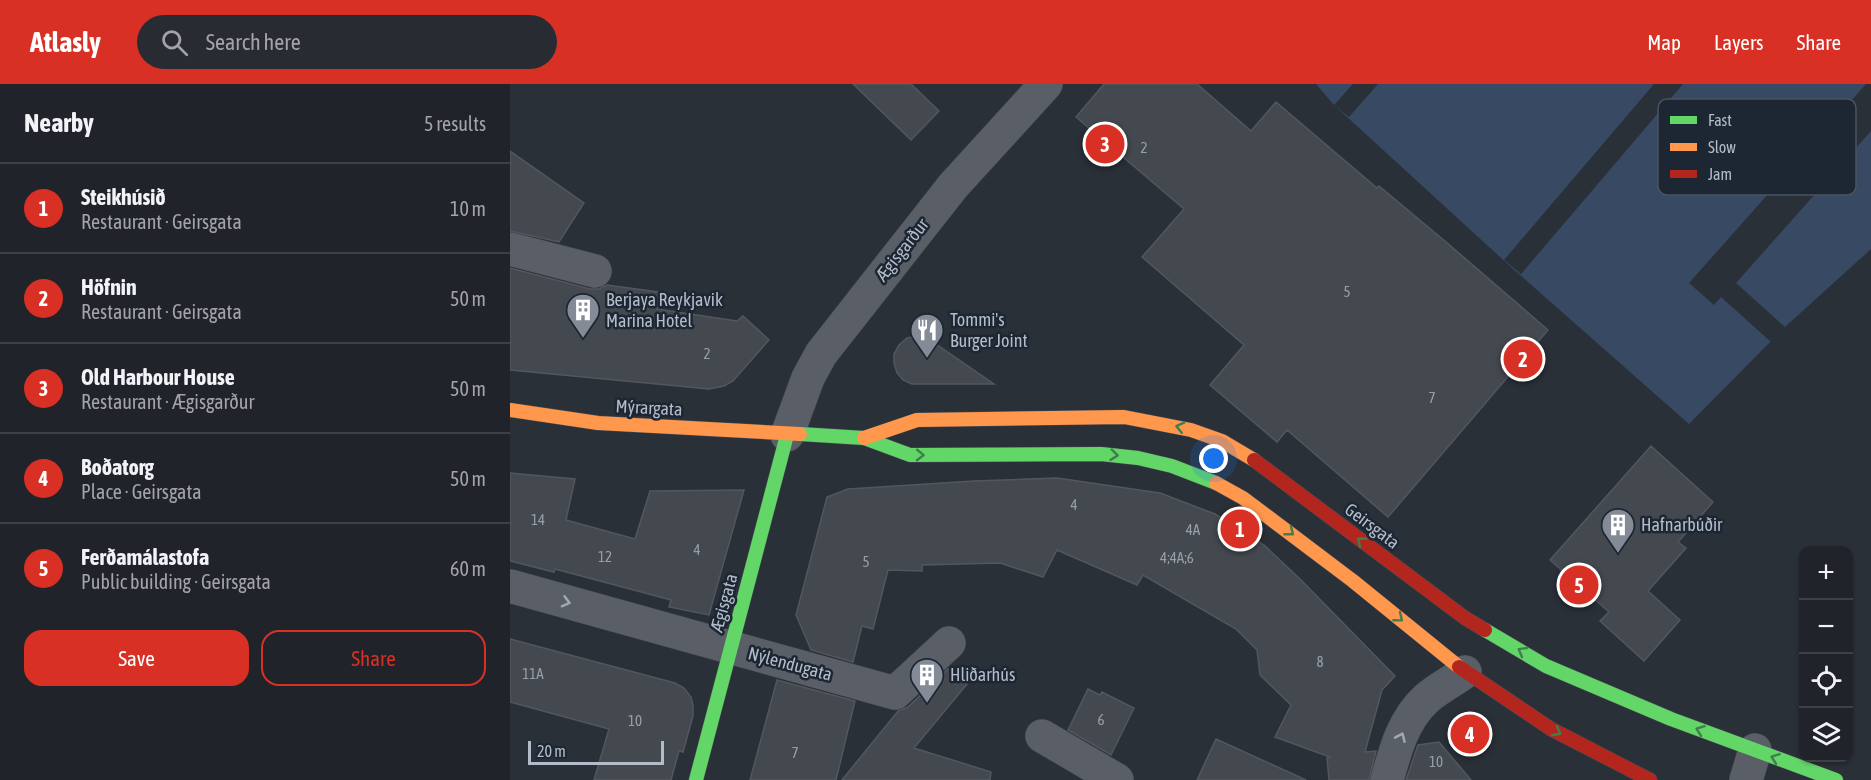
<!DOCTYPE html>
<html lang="en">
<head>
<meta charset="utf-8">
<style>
	:root { --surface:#20242a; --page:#282c32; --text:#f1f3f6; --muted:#a2a4a8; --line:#3d4147; --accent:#d93025 }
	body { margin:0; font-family:"Asap Condensed",sans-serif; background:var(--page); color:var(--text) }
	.controls { position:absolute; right:18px; bottom:18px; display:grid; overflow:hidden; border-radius:12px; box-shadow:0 2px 4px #0004 }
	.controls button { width:54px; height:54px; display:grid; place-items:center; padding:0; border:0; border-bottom:2px solid var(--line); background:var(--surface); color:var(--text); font:30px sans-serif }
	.scale { position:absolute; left:18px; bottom:15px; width:136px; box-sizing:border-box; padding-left:6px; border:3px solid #b4bcc9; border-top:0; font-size:16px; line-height:21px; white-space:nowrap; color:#b4bcc9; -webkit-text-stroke:4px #1d2633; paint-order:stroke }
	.you { position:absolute; left:704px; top:375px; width:21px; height:21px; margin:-15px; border:4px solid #fff; border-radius:50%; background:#1a73e8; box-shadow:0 0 0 9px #1a73e833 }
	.badge { display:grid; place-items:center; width:39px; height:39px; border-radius:50%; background:var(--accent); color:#fff; font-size:20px; font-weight:700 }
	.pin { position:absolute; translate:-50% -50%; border:3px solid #fff; box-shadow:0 2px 6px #0006 }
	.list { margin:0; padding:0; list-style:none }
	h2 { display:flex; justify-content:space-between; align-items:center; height:78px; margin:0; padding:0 24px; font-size:26px }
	h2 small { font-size:20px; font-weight:400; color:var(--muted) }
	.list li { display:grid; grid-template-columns:39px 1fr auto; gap:18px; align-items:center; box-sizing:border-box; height:90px; padding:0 24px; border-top:2px solid var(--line) }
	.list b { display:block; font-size:22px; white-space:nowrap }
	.list p { margin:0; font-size:20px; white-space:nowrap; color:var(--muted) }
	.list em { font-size:20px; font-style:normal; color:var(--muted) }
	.actions { display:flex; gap:12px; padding:18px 24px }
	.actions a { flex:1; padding:14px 0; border:2px solid var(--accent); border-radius:18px; text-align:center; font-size:21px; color:var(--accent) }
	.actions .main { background:var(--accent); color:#fff }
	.icon { flex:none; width:33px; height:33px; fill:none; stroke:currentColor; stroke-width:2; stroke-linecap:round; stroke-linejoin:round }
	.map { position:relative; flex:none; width:1361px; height:696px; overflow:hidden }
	header { display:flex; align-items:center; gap:36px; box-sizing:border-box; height:84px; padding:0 30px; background:var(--accent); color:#fff }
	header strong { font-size:28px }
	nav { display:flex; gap:33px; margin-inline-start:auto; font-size:21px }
	.search { width:420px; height:54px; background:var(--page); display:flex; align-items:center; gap:15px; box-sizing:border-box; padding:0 21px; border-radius:33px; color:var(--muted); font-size:22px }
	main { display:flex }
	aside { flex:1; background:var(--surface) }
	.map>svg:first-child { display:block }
</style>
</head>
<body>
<header>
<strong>Atlasly</strong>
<div class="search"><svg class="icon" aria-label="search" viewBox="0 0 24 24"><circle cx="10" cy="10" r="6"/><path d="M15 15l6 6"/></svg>Search here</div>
<nav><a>Map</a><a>Layers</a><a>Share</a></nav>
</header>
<main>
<aside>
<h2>Nearby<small>5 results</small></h2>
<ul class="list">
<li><span class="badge">1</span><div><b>Steikhúsið</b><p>Restaurant · Geirsgata</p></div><em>10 m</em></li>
<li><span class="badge">2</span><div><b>Höfnin</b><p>Restaurant · Geirsgata</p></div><em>50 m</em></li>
<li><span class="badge">3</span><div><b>Old Harbour House</b><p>Restaurant · Ægisgarður</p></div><em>50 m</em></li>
<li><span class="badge">4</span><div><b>Boðatorg</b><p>Place · Geirsgata</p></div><em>50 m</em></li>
<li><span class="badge">5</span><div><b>Ferðamálastofa</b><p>Public building · Geirsgata</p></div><em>60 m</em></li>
</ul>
<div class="actions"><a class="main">Save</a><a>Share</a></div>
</aside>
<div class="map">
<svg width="1361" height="696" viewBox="0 0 1361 696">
	<rect width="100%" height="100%" fill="#2a3038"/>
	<!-- water -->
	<path fill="#384963" d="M 806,0 L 1361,0 L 1361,165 L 1275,243 L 1179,340 L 1002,184 L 824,21 Z"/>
	<!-- pier -->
	<path fill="#2a3038" d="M 843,0 L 868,0 L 839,33 L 824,21 Z
		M 1144,0 L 1173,0 L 1011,190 L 994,176 Z
		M 1356,0 L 1361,0 L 1361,47 L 1226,199 L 1275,243 L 1261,258 L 1211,213 L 1204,221 L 1179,199 Z"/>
	<!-- building -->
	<path fill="#444950" stroke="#52575f" stroke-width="1.5" d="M 343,0 L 401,0 L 429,27 L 401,56 Z
		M 594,0 L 687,0 L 741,47 L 766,18 L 867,104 L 869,102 L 936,158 L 1038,246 L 878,433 L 777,346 L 767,358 L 700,301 L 734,261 L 632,173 L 674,125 L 566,33 Z
		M 0,67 L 74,119 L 49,158 L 0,147 Z
		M 0,184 L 80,205 L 89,205 L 97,201 L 148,208 L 147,225 L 227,237 L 233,232 L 259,256 L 223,297 L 214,302 L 199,305 L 0,286 Z
		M 407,252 L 417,254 L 484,300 L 402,300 L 393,296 L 387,289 L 384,279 L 384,270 L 389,261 L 397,254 Z
		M 1141,362 L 1203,418 L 1168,458 L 1176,464 L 1138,507 L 1170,536 L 1134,577 L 1090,537 L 1099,528 L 1040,476 Z
		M 0,389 L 65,395 L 56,436 L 125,455 L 140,407 L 234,406 L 199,531 L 159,523 L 161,516 L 45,485 L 44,488 L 0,477 Z
		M 547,394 L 650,409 L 705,430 L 754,461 L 791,496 L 885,592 L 872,606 L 855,668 L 866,667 L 859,696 L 819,696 L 817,674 L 820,673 L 765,653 L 781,621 L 750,591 L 747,566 L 726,545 L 633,491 L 627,501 L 547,466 L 533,493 L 490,479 L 412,481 L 412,487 L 378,486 L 363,545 L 352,542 L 343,578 L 301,566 L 286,531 L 317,413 L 338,405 L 464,397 Z
		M 0,555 L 165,599 L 174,604 L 181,613 L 183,622 L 183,632 L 173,668 L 169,667 L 161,696 L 84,696 L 99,645 L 0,618 Z
		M 438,585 L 457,600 L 404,664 L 481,688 L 480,696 L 332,696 L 388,627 L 398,623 Z
		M 267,596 L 345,617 L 326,696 L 240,696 Z
		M 578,605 L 590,611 L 592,608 L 624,624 L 601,671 L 558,646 Z
		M 706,655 L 796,696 L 687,696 Z
		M 929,658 L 961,696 L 896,696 L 908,661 Z"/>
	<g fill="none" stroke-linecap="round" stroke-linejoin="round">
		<!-- street casing -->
		<g stroke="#484c53" stroke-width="34">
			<path id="street" d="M 0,165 L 85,187
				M 277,351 L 298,294 L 311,270 L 443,102 L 536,0
				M 0,502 L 385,609 L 439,559
				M 532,652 L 607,696
				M 877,696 C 885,667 893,636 916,615 C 927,605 943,597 955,588
				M 1236,696 L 1245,666"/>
		</g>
		<!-- fast casing -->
		<g stroke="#484c53" stroke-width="15">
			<path id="fast" d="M 290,350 L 354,354 L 400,371 L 591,370 L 628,374 L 662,382 L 706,399
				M 975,546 L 1036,582 L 1161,635 L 1326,696
				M 186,696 L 277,351"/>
		</g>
		<!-- slow casing -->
		<g stroke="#484c53" stroke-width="15">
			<path id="slow" d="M 0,326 L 88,339 L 290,350
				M 354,354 L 407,336 L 614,333 L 681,346 L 712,357 L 744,376
				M 706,399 L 733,414 L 843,497 L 949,583"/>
		</g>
		<!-- jam casing -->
		<g stroke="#484c53" stroke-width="15">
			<path id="jam" d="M 744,376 L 955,534 L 975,546
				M 949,583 L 1041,645 L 1140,696"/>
		</g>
		<!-- street -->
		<use href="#street" stroke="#5a5e66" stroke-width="33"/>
		<!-- fast -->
		<use href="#fast" stroke="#63d668" stroke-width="14"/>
		<!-- slow -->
		<use href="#slow" stroke="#ff974d" stroke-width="14"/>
		<!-- jam -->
		<use href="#jam" stroke="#b3261e" stroke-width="14"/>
	</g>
	<!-- one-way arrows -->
	<defs><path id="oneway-chevron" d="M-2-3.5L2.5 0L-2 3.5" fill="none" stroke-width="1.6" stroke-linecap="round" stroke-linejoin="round" transform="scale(1.5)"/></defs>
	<g stroke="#407e4e">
		<use href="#oneway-chevron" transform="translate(670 343) rotate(-167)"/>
		<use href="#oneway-chevron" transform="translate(410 371) rotate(1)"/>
		<use href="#oneway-chevron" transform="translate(604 371) rotate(6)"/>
		<use href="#oneway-chevron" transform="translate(780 448) rotate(38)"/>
		<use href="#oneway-chevron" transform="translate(851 457) rotate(-143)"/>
		<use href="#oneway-chevron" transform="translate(889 534) rotate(39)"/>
		<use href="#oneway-chevron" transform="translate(1012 567) rotate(-150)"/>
		<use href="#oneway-chevron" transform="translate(1190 646) rotate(-160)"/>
		<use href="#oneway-chevron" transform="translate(1047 648) rotate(28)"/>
		<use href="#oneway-chevron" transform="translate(1265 674) rotate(-160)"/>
	</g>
	<g stroke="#a2a9b5">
		<use href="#oneway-chevron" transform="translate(56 518) rotate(15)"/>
		<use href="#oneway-chevron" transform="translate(891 653) rotate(-66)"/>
	</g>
	<!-- icons -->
	<defs>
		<g id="building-pin" transform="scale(1.725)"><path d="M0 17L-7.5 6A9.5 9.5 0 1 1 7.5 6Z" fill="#848b96" stroke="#1d2633"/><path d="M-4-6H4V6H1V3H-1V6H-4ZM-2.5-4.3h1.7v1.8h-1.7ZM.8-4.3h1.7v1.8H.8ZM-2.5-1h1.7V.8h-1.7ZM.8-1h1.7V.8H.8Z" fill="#fff"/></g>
		<g id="restaurant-pin" transform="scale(1.725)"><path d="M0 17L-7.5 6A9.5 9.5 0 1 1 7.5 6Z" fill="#848b96" stroke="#1d2633"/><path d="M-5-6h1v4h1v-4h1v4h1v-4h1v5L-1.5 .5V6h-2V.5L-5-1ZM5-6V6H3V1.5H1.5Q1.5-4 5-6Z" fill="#fff"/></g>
	</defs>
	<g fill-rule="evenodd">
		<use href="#building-pin" x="73" y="226"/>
		<use href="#restaurant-pin" x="417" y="246"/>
		<use href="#building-pin" x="1108" y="441"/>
		<use href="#building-pin" x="417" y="591"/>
	</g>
	<g text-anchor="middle" stroke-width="5" stroke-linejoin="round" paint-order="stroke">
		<!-- number labels -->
		<g font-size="15" fill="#989fab">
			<text x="634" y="69">2</text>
			<text x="837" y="213">5</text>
			<text x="197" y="275">2</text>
			<text x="922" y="319">7</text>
			<text x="564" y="426">4</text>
			<text x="28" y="441">14</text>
			<text x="683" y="451">4A</text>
			<text x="187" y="471">4</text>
			<text x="95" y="478">12</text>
			<text x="667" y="479">4;4A;6</text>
			<text x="356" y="483">5</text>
			<text x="810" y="583">8</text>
			<text x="23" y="595">11A</text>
			<text x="591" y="641">6</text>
			<text x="125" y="642">10</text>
			<text x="285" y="674">7</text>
			<text x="926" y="683">10</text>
		</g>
		<!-- street labels -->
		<g font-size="18" fill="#b4bcc9" stroke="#1d2633">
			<text transform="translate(392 166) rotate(-52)" y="6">Ægisgarður</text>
			<text transform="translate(139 324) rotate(3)" y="6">Mýrargata</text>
			<text transform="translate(862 442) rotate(37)" y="6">Geirsgata</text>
			<text transform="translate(214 519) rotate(-75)" y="6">Ægisgata</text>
			<text transform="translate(280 580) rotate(15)" y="6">Nýlendugata</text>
		</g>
		<!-- poi labels -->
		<g font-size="18" fill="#b4bcc9" stroke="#1d2633" text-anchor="start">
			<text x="96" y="222">Berjaya Reykjavik<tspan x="96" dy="21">Marina Hotel</tspan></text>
			<text x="440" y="242">Tommi's<tspan x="440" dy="21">Burger Joint</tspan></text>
			<text x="1131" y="447">Hafnarbúðir</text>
			<text x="440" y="597">Hliðarhús</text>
		</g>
	</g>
	<!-- legend -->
	<rect x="1148" y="15" width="198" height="96" rx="9" fill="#1d2633" stroke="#4a5360" stroke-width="1.5"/>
	<rect x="1160" y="32" width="27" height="8" fill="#63d668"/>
	<rect x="1160" y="59" width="27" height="8" fill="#ff974d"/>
	<rect x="1160" y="86" width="27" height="8" fill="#b3261e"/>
	<g font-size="16" fill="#b4bcc9">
		<text x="1198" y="42">Fast</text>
		<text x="1198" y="69">Slow</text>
		<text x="1198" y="96">Jam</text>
	</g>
</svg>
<div class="controls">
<button>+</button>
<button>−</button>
<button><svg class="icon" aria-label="locate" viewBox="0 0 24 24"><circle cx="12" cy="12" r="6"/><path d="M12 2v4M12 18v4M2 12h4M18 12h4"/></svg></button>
<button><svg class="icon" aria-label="layers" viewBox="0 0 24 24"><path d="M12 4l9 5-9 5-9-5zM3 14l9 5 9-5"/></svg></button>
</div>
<div class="scale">20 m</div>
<div class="you"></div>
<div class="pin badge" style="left:730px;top:445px">1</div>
<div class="pin badge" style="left:1013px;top:275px">2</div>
<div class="pin badge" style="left:595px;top:60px">3</div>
<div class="pin badge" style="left:960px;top:650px">4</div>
<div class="pin badge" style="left:1069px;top:501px">5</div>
</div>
</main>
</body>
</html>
